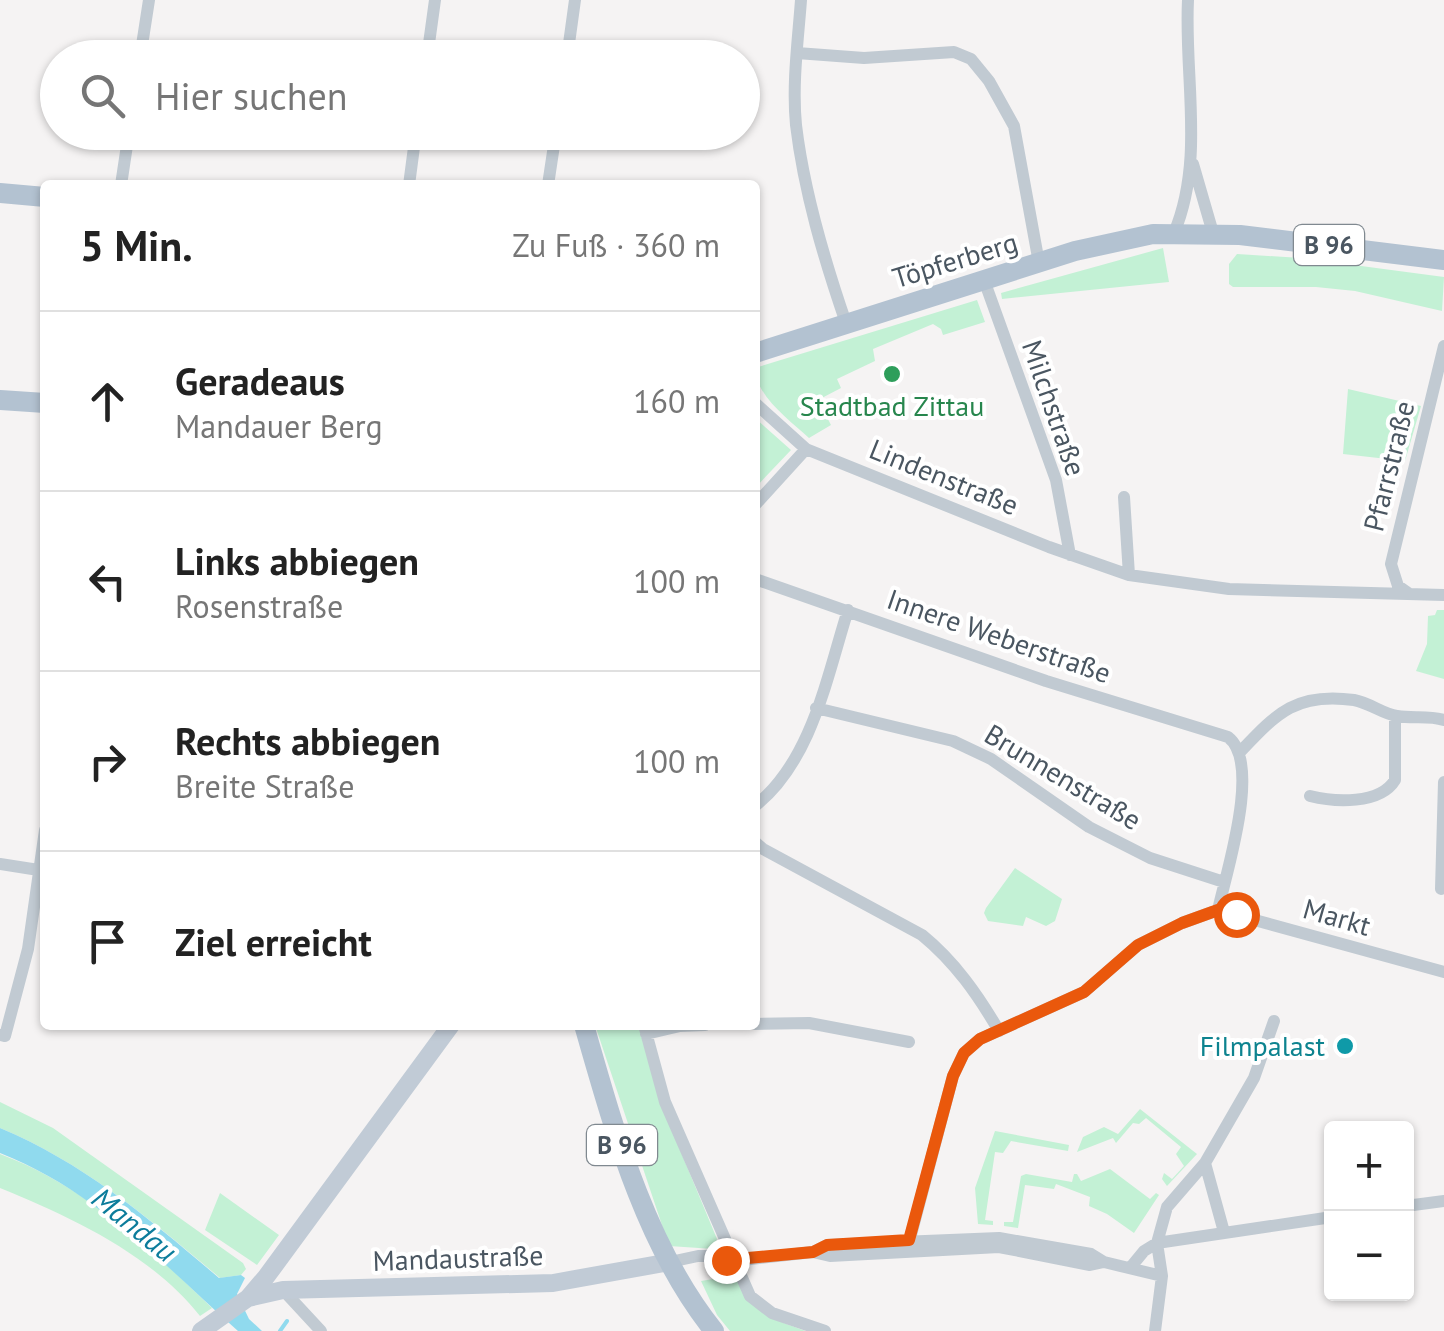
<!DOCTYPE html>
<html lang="de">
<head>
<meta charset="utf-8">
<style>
	:root { --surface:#fff; --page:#f2f2f2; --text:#222; --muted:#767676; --line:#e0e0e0 }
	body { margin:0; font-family:"PT Sans",sans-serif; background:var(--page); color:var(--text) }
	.controls { position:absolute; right:30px; bottom:30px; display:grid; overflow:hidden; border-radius:10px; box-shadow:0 2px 8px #0004 }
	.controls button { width:90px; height:90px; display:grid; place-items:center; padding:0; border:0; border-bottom:2px solid var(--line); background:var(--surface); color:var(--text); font:50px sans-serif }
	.stop { position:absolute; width:30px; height:30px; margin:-22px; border:8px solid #ea580c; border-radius:50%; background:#fff }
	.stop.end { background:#ea580c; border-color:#fff; box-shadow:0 2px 10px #0008 }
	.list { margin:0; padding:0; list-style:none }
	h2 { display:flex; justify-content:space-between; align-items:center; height:130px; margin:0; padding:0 40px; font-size:42px }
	h2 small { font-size:32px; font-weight:400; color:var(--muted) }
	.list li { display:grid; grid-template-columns:65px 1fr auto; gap:30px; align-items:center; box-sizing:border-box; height:180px; padding:0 40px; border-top:2px solid var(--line) }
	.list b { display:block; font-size:38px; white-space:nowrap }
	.list p { margin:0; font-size:32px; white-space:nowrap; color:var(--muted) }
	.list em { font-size:32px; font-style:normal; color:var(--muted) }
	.icon { flex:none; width:55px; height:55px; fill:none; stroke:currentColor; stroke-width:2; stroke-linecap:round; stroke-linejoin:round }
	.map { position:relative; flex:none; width:1444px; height:1331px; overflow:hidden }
	.search { position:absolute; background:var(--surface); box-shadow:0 2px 8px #0004; left:40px; top:40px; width:720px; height:110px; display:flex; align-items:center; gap:25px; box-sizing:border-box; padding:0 35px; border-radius:55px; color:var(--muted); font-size:38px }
	.panel { position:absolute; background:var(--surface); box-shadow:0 2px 8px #0004; left:40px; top:180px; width:720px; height:850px; border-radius:10px }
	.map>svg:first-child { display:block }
</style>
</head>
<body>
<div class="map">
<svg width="1444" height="1331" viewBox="0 0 1444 1331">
	<rect width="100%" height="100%" fill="#f5f3f3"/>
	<!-- green -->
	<path fill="#c3f1d5" d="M 1163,248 L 1169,282 L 1002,299 L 1001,293 Z
		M 1237,254 L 1301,258 L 1444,277 L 1442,311 L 1355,291 L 1316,287 L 1233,287 L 1229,284 L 1229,264 Z
		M 977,300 L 985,322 L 943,335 L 941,329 L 933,324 L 873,349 L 875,361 L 837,379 L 841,388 L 818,400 L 831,425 L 809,438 C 790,421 755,395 755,368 Z
		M 1348,389 L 1421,406 L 1405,461 L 1343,454 Z
		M 755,418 L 791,450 L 755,488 Z
		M 1437,610 L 1444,610 L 1444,679 L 1416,671 L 1427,644 L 1428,616 L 1435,615 Z
		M 1015,868 L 1062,899 L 1055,921 L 1046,926 L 1026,917 L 1023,926 L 988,921 L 984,913 L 986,908 Z
		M 595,1025 L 641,1025 L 661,1104 L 717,1239 L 714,1249 L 669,1246 Z
		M 0,1102 L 53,1128 L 243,1263 L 246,1269 L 241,1275 L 220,1278 C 151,1220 84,1163 0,1128 Z
		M 1140,1109 L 1197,1154 L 1167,1186 L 1162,1179 L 1164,1173 L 1172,1179 L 1184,1166 L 1176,1154 L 1181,1147 L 1146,1118 L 1139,1124 L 1133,1123 L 1116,1143 L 1113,1138 L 1077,1152 L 1083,1137 L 1104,1127 L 1118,1134 Z
		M 995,1131 L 1069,1145 L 1068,1151 L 1011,1141 L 1003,1153 L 995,1152 L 985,1220 L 993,1221 L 993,1225 L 978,1224 L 975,1188 Z
		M 0,1154 C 84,1185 149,1247 212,1308 L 200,1316 C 151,1254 71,1217 0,1188 Z
		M 1110,1169 L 1150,1199 L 1156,1193 L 1159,1195 L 1134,1233 L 1107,1214 L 1089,1206 L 1090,1197 L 1056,1184 L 1054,1189 L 1025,1185 L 1018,1228 L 1004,1226 L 1004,1222 L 1013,1222 L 1021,1176 L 1026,1174 L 1072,1182 L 1074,1174 L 1077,1174 L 1081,1181 Z
		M 220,1193 L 279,1235 L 257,1265 L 205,1230 Z
		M 738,1275 C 745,1311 775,1320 806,1331 L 730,1331 L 717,1315 L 701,1281 Z"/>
	<!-- water -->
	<path fill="#90daee" d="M 0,1128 C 84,1163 151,1220 219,1278 L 241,1275 L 245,1278 L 237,1294 L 249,1319 L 262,1331 L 238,1331 C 164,1265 95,1190 0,1153 Z"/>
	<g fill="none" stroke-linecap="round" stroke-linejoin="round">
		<!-- stream -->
		<path stroke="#90daee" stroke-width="4" d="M 280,1331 L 287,1321"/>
		<!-- street -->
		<path stroke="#c1cad2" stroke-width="12" d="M 801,0 C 798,41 792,84 796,125 C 804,192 824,259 846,323
			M 797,53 L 864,58 L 954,52 L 971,59 L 989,81 L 1014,126 L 1039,263
			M 140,58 L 149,0
			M 427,58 L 435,0
			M 567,58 L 575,0
			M 1193,164 L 1213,233
			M 121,185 L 129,132
			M 409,185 L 416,132
			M 548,185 L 556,132
			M 1174,233 C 1205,160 1184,76 1188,0
			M 984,280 L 1056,480 L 1070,555
			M 755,403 L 806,449 L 1049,547 L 1129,575 L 1229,589 L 1444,595
			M 1124,497 L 1129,575
			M 755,505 L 806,449
			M 755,579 L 1046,681 L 1228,737 C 1262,763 1226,873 1218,910
			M 1408,593 L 1398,586 L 1391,564 L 1444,346
			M 816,708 L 953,741 L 991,759 L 1089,827 L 1150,858 L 1224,882
			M 1240,752 C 1277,713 1296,692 1354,700 C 1370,703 1383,714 1397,716 C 1413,719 1428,715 1444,720
			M 1310,796 C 1334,802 1380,805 1395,780 L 1395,716
			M 755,806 C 812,761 827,676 848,610
			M 755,842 L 763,849 L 922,935 C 955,962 978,995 999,1031
			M 0,864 L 45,871
			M 1441,889 L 1444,782
			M 1218,910 L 1444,972
			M 755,1024 L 809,1023 L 909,1042
			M 644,1025 L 665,1102 L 750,1296 L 772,1313 L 825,1331
			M 646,1034 L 680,1026 L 705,1025
			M 0,1035 L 5,1036 L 28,949 L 45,830
			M 1205,1163 L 1224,1232
			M 1406,1206 L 1444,1201
			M 907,1250 L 953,1076 L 964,1053 L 980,1039 L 1084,992 L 1138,945 L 1182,923 L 1218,910
			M 813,1252 L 827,1245 L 999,1238 L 1091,1254 L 1104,1262 L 1162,1276
			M 670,1262 L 698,1256 L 721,1256 L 734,1261 L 813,1252 L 830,1256 L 999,1247 L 1090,1265 L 1104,1262
			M 1130,1268 L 1144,1251 L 1157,1243 L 1332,1217
			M 283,1290 L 321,1331
			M 1155,1331 L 1162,1276 L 1157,1243 L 1167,1207 L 1205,1163 L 1254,1078 L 1274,1021"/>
		<!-- secondary -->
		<path stroke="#c1cbd6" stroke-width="18" d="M 248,1298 L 283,1290 L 553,1283 L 670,1262
			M 201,1331 L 248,1298 L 266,1277 L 451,1025"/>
		<!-- primary -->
		<path stroke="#b3c2d1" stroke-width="20" d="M 0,193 L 45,197
			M 755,353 L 1075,251 L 1153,234 L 1240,235 L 1444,260
			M 0,400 L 45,403
			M 584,1025 C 614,1129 645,1245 714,1331"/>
	</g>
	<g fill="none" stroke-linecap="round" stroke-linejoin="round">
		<!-- route -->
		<path stroke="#ea580c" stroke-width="12" d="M 726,1260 L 813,1252 L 827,1245 L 909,1240 L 953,1076 L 964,1053 L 980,1039 L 1084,992 L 1138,945 L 1182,923 L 1218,910 L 1236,914"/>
	</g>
	<!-- markers -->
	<circle fill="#2e9e5b" stroke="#fff" stroke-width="4" cx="892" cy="374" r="10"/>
	<circle fill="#0f9aa8" stroke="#fff" stroke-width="4" cx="1345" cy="1046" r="10"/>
	<g text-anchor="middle" stroke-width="8" stroke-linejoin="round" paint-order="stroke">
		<!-- shield labels -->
		<g fill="#fff" stroke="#808990" stroke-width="2.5">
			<rect x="1294" y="225" width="70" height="40" rx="8"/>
			<rect x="587" y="1125" width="70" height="40" rx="8"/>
		</g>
		<g font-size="25" font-weight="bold" fill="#4a5661">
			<text x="1329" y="254">B 96</text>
			<text x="622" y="1154">B 96</text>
		</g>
		<!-- street labels -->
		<g font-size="28" fill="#4a5661" stroke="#fff">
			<text transform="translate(955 260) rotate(-17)" y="10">Töpferberg</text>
			<text transform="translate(1054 408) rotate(71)" y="10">Milchstraße</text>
			<text transform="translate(1389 466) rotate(-76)" y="10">Pfarrstraße</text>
			<text transform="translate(944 477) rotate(22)" y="10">Lindenstraße</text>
			<text transform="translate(999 636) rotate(19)" y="10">Innere Weberstraße</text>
			<text transform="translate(1063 777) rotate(31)" y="10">Brunnenstraße</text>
			<text transform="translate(1337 917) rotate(16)" y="10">Markt</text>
			<text transform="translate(458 1258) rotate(-2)" y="10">Mandaustraße</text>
		</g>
		<!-- leisure labels -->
		<g font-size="28" fill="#27864d" stroke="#fff">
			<text x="892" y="416">Stadtbad Zittau</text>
		</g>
		<!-- culture labels -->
		<g font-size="28" fill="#0d838f" stroke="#fff" text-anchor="end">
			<text x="1325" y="1056">Filmpalast</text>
		</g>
		<!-- water labels -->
		<g font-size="30" font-style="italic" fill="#0c7c9b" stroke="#fff">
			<text transform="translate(134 1225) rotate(39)" y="10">Mandau</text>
		</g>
	</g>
</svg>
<div class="controls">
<button>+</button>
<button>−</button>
</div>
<div class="stop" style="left:1236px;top:914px"></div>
<div class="stop end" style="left:726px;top:1260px"></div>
<div class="search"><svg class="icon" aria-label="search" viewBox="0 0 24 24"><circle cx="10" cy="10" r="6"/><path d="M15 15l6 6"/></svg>Hier suchen</div>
<section class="panel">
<h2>5 Min.<small>Zu Fuß · 360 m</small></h2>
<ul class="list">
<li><svg class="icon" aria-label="ahead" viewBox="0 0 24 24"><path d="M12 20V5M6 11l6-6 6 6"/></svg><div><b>Geradeaus</b><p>Mandauer Berg</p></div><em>160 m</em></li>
<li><svg class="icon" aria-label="left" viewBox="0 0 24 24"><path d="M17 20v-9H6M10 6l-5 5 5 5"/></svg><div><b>Links abbiegen</b><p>Rosenstraße</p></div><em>100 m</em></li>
<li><svg class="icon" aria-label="right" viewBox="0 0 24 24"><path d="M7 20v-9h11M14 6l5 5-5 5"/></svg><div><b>Rechts abbiegen</b><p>Breite Straße</p></div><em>100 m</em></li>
<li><svg class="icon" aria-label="arrive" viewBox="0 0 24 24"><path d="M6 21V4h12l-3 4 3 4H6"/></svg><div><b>Ziel erreicht</b></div></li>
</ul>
</section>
</div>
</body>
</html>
